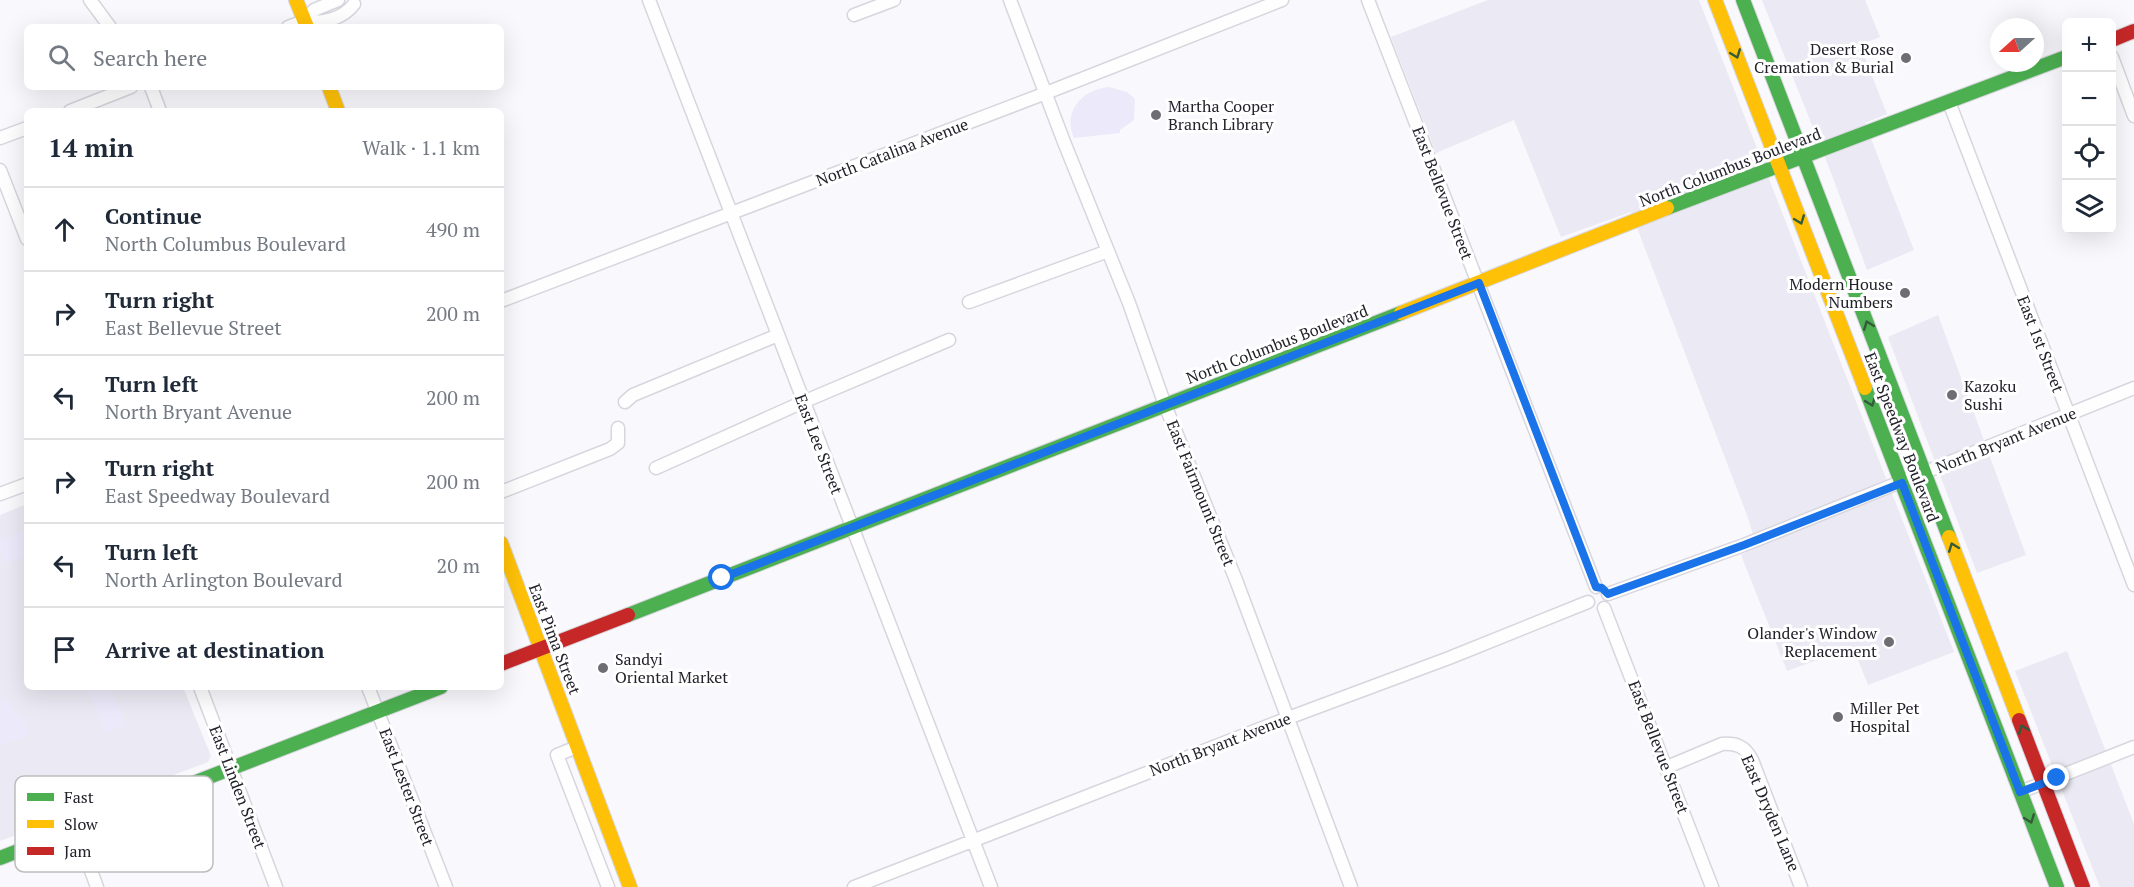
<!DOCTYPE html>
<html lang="en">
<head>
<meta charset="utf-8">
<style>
	:root { --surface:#fff; --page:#f2f2f3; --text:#1f2937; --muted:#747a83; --line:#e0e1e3 }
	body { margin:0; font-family:"PT Serif",serif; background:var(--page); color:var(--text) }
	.controls { position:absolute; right:18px; top:18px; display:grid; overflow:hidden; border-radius:9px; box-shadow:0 6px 24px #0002 }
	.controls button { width:54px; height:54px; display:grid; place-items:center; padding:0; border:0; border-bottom:2px solid var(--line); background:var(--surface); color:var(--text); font:30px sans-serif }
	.compass { position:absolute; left:1990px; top:18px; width:54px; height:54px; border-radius:50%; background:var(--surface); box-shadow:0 6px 24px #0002; rotate:249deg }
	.stop { position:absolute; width:18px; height:18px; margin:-14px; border:4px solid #1a73e8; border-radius:50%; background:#fff }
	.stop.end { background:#1a73e8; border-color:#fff; box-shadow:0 2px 6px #0008 }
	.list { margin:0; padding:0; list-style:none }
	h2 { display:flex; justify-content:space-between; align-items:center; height:78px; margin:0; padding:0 24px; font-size:26px }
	h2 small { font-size:20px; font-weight:400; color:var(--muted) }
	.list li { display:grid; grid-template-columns:39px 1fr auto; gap:18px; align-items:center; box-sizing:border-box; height:84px; padding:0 24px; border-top:2px solid var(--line) }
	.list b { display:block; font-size:22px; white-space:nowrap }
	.list p { margin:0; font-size:20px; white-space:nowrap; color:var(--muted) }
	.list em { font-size:20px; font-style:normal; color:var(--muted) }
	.icon { flex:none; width:33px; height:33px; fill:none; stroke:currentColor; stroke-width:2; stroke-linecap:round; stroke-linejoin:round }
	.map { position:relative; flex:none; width:2134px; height:887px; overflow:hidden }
	.search { position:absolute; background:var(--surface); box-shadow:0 6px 24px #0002; left:24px; top:24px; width:480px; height:66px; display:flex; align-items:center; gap:15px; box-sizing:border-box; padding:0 21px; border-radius:9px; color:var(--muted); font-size:22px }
	.panel { position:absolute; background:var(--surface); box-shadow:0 6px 24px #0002; left:24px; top:108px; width:480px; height:582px; border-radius:9px }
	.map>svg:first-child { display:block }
</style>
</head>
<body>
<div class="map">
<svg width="2134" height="887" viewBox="0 0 2134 887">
	<rect width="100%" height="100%" fill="#f9f8fc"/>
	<!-- built -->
	<path fill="#ebe9f3" d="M 1488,0 L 1699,0 L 1954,652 L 1868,685 L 1853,647 L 1787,671 L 1741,555 L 1757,548 L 1748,518 L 1631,212 L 1561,237 L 1514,120 L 1436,153 L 1391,37 Z
		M 1762,0 L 1865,0 L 1880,37 L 1860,45 L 1887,114 L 1865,123 L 1914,250 L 1867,270 L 1830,170 Z
		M 1938,315 L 2026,555 L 1977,573 L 1888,337 Z
		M 27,504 L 27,687 L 183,687 L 211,756 L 208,762 L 0,841 L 0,515 Z
		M 2067,651 L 2134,824 L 2134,887 L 2100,887 L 2015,671 Z"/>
	<!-- green -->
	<path fill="#ece9fa" d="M 1109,87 L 1127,92 L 1135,99 L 1134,120 L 1120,130 L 1120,133 L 1074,138 C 1062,111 1083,89 1109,87 Z
		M 27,529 L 27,556 L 7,564 L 0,546 L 0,539 Z
		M 86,687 L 111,687 L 126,725 L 105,734 Z
		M 0,697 L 10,702 L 14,712 L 26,722 L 28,736 L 0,745 Z"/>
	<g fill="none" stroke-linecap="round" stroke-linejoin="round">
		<!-- street casing -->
		<g stroke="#d7d6de" stroke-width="15">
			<path id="street" d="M 90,0 L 110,27
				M 338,0 L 314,10 L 304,21 C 322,24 343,19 354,4
				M 649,0 L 991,887
				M 1010,0 L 1064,142 L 1129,303 L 1165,405 L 1236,580 L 1351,887
				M 1368,0 L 1596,587
				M 854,15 L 894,0
				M 288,27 L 304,21
				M 2112,57 L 2134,116
				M 151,87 L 160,111
				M 1949,102 L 2134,585
				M 70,111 L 131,87
				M 0,138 L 27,128
				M 0,170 L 27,239
				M 501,301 L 1046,93 L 1282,0
				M 969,302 L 1108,251
				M 625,402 L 633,395 L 778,335
				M 656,468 L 803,402 L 949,340
				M 501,492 L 610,449 L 618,443 L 618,428
				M 0,494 L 27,484
				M 1608,594 L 1744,545 L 2134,388
				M 1604,608 L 1712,887
				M 200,687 L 276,887
				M 368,687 L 446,887
				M 577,747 L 557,755 L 608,887
				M 1667,767 L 1722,744 C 1736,743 1745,746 1752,760 L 1801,887
				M 2020,792 L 2134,747
				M 76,830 L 97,887
				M 854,887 L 1288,718 L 1449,658 L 1588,602"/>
		</g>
		<!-- fast casing -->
		<g stroke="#d7d6de" stroke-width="16">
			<path id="fast" d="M 1743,0 L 1949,537
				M 1667,208 L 2066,57
				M 1865,388 L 2057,887
				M 628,615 L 1401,313
				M 0,858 L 441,687"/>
		</g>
		<!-- slow casing -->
		<g stroke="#d7d6de" stroke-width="16">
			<path id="slow" d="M 296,0 L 307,27
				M 1715,0 L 1865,388
				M 329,87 L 338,111
				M 1401,313 L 1667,208
				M 1949,537 L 2019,720
				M 501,543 L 630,887"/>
		</g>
		<!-- jam casing -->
		<g stroke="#d7d6de" stroke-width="16">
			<path id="jam" d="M 2112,40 L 2134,31
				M 501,664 L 628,615
				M 2019,720 L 2083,887"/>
		</g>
		<!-- street -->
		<use href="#street" stroke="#fefeff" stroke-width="12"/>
		<!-- fast -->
		<use href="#fast" stroke="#4caf50" stroke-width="14"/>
		<!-- slow -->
		<use href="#slow" stroke="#ffc107" stroke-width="14"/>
		<!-- jam -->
		<use href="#jam" stroke="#c62828" stroke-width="14"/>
	</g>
	<!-- one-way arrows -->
	<defs><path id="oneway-chevron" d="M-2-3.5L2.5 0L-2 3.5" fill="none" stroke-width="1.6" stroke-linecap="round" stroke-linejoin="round" transform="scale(1.5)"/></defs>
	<g stroke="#335a3a">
		<use href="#oneway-chevron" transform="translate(1736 54) rotate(69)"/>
		<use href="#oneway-chevron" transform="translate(1800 220) rotate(69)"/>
		<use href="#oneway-chevron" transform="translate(1868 325) rotate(-111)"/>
		<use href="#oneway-chevron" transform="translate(1871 402) rotate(69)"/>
		<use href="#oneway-chevron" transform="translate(1953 547) rotate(-111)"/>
		<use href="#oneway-chevron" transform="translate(2023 729) rotate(-111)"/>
		<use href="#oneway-chevron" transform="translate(2030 819) rotate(69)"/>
	</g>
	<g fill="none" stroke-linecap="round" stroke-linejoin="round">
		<!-- route -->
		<path stroke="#1a73e8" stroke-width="8" d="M 722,578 L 1479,283 L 1596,587 L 1602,588 L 1608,594 L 1744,545 L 1902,483 L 2020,792 L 2057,778"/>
	</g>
	<!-- markers -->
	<g fill="#6e6d74" stroke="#fff" stroke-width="2">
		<circle cx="1906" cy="58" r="6"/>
		<circle cx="1156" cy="115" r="6"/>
		<circle cx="1905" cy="293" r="6"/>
		<circle cx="1952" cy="395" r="6"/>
		<circle cx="1889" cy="642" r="6"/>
		<circle cx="603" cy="668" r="6"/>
		<circle cx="1838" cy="717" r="6"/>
	</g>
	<g text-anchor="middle" stroke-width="6" stroke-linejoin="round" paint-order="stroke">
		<!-- poi labels -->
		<g font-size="16" fill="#23222b" stroke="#fff" text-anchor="start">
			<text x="1894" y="55" text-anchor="end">Desert Rose<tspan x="1894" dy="18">Cremation &amp; Burial</tspan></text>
			<text x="1168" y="112">Martha Cooper<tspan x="1168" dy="18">Branch Library</tspan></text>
			<text x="1893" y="290" text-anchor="end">Modern House<tspan x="1893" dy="18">Numbers</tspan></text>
			<text x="1964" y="392">Kazoku<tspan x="1964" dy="18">Sushi</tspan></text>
			<text x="1877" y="639" text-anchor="end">Olander's Window<tspan x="1877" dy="18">Replacement</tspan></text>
			<text x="615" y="665">Sandyi<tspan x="615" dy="18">Oriental Market</tspan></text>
			<text x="1850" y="714">Miller Pet<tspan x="1850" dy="18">Hospital</tspan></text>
		</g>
		<!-- street labels -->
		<g font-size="16" fill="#23222b" stroke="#fff">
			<text transform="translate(892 152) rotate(-21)" y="6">North Catalina Avenue</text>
			<text transform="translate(1730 167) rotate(-21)" y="6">North Columbus Boulevard</text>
			<text transform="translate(1443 193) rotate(69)" y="6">East Bellevue Street</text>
			<text transform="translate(1277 344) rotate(-21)" y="6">North Columbus Boulevard</text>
			<text transform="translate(2041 344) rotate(69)" y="6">East 1st Street</text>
			<text transform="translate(1902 437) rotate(69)" y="6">East Speedway Boulevard</text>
			<text transform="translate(2006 440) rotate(-22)" y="6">North Bryant Avenue</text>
			<text transform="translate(819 444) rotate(69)" y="6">East Lee Street</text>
			<text transform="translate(1201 493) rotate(68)" y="6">East Fairmount Street</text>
			<text transform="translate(555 639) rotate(69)" y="6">East Pima Street</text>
			<text transform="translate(1220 744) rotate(-21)" y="6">North Bryant Avenue</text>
			<text transform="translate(1659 747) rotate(69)" y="6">East Bellevue Street</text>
			<text transform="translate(238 787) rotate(69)" y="6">East Linden Street</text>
			<text transform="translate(407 787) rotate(69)" y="6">East Lester Street</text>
			<text transform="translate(1771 813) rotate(67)" y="6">East Dryden Lane</text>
		</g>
	</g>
	<!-- legend -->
	<rect x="15" y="776" width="198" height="96" rx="9" fill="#fff" stroke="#bdbdbf" stroke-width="1.5"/>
	<rect x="27" y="793" width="27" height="8" fill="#4caf50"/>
	<rect x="27" y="820" width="27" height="8" fill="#ffc107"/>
	<rect x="27" y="847" width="27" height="8" fill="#c62828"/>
	<g font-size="16" fill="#23222b">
		<text x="64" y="803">Fast</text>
		<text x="64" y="830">Slow</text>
		<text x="64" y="857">Jam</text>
	</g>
</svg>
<div class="controls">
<button>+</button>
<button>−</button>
<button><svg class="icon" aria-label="locate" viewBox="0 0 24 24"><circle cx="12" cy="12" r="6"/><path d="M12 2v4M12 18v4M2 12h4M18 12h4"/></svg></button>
<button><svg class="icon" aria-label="layers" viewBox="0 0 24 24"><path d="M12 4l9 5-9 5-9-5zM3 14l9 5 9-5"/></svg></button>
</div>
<svg class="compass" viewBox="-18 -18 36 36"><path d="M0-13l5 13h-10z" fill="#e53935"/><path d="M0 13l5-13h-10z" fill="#747a83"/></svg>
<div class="stop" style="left:722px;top:578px"></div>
<div class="stop end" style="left:2057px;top:778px"></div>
<div class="search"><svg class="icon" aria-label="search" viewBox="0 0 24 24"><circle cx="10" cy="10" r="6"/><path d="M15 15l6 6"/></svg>Search here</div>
<section class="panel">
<h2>14 min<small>Walk · 1.1 km</small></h2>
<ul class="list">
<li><svg class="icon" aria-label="ahead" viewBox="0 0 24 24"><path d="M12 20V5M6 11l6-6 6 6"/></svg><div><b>Continue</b><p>North Columbus Boulevard</p></div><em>490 m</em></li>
<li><svg class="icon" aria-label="right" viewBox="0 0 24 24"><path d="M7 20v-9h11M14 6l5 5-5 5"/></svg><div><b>Turn right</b><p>East Bellevue Street</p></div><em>200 m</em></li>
<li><svg class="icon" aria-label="left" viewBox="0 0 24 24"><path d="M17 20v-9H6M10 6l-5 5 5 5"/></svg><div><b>Turn left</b><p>North Bryant Avenue</p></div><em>200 m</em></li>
<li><svg class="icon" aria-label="right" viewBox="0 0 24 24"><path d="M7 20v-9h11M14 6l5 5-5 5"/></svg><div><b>Turn right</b><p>East Speedway Boulevard</p></div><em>200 m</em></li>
<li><svg class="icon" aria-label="left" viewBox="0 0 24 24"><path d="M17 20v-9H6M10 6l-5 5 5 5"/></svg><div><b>Turn left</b><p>North Arlington Boulevard</p></div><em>20 m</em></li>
<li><svg class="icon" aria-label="arrive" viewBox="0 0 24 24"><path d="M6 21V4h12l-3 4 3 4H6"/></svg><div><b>Arrive at destination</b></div></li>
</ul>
</section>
</div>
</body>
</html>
